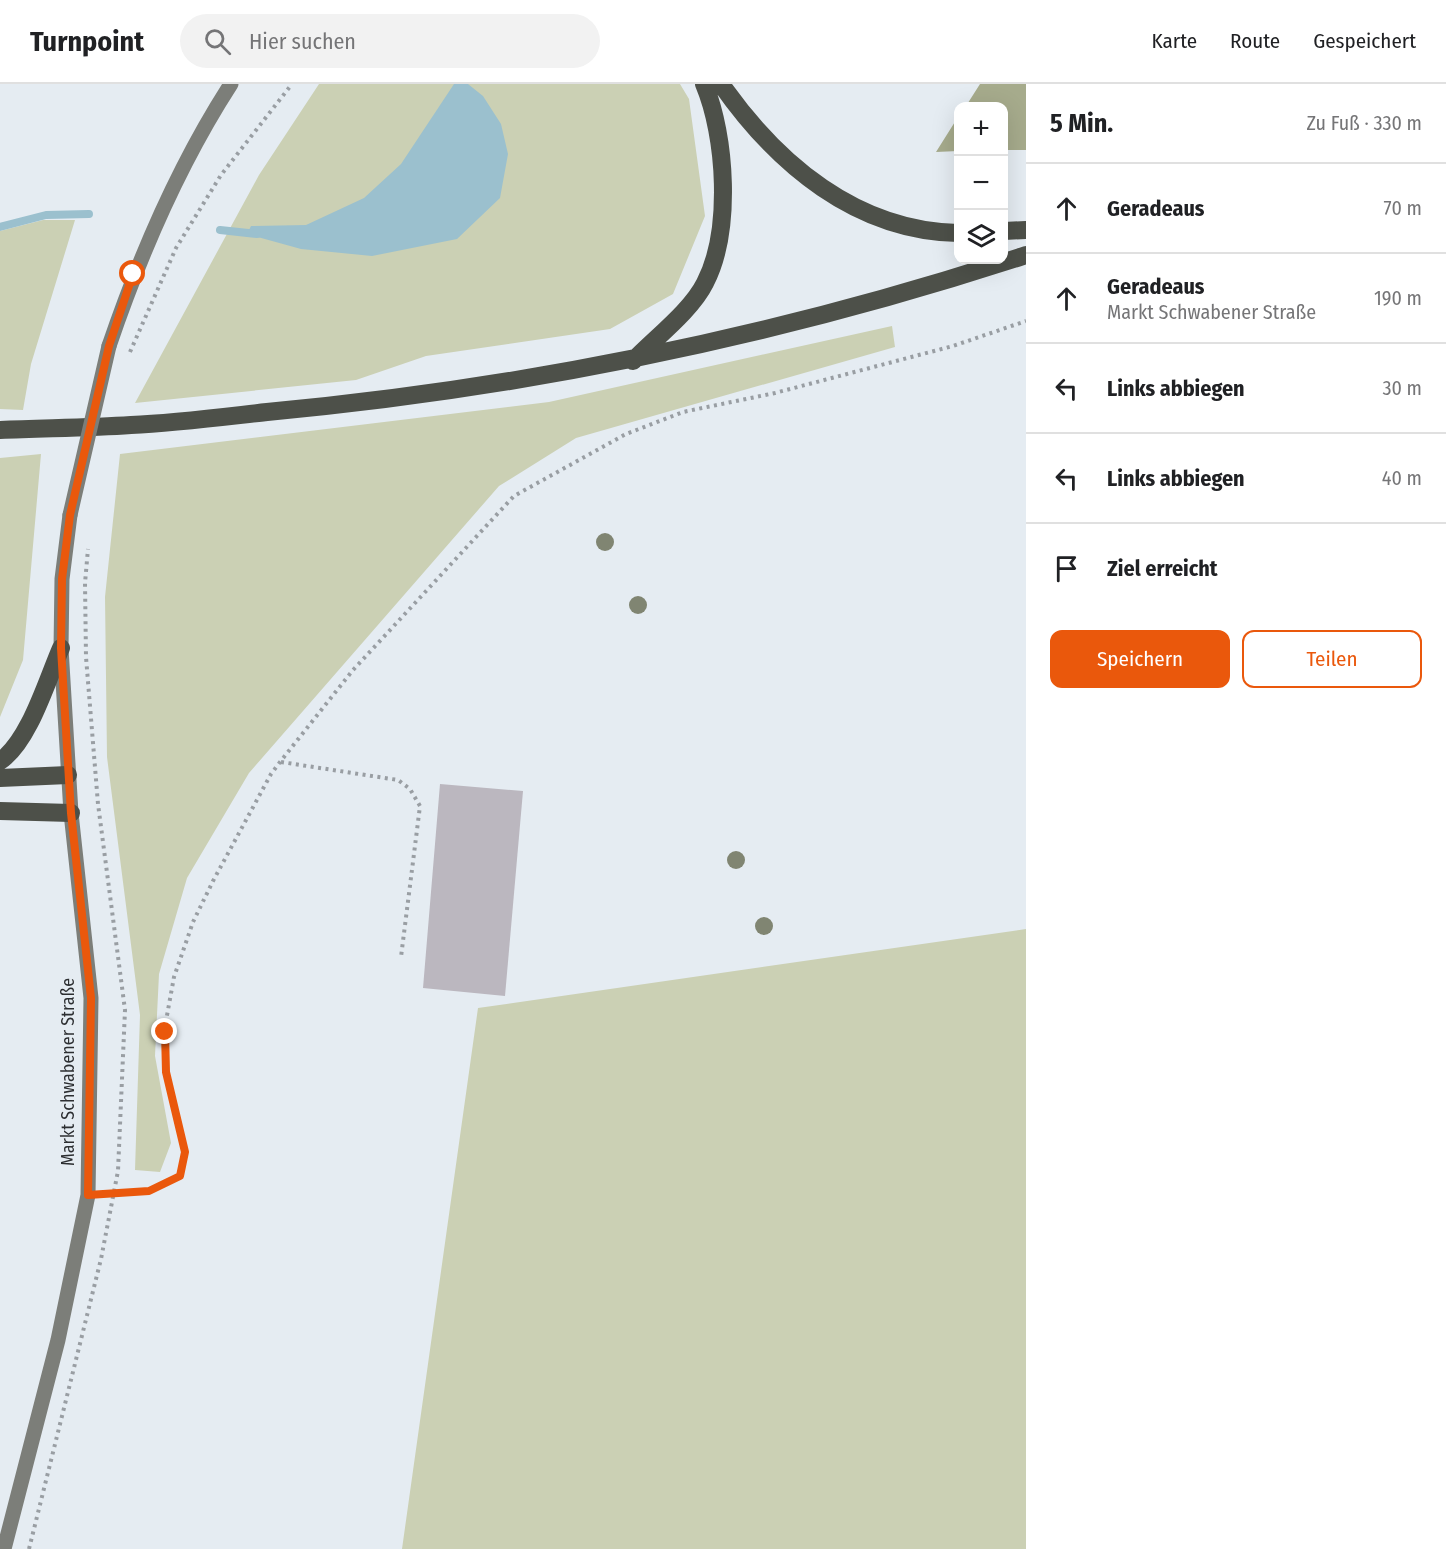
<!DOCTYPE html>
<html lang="de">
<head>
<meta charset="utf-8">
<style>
	:root { --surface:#fff; --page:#f2f2f2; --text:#202124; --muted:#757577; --line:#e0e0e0; --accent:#ea580c }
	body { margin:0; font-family:"Fira Sans Condensed",sans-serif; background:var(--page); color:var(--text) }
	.controls { position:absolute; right:18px; top:18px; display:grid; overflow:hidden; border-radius:12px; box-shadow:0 6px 24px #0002 }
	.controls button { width:54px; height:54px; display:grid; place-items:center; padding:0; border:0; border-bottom:2px solid var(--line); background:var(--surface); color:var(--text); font:30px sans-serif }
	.stop { position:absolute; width:18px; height:18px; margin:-14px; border:4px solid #ea580c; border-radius:50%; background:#fff }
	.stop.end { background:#ea580c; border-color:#fff; box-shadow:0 2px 6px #0008 }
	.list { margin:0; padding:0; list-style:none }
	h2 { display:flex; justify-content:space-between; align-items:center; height:78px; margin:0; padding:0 24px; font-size:26px }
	h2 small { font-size:20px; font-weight:400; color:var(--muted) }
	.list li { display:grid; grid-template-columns:39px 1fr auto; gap:18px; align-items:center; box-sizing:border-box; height:90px; padding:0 24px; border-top:2px solid var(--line) }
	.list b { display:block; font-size:22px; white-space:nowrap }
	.list p { margin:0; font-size:20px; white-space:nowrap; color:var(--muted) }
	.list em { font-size:20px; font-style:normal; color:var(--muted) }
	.actions { display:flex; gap:12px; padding:18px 24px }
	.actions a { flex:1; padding:14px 0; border:2px solid var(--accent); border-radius:12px; text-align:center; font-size:21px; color:var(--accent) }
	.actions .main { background:var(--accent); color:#fff }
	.icon { flex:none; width:33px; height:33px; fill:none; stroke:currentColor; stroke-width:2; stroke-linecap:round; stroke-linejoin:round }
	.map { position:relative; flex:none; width:1026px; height:1465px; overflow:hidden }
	header { display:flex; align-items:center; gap:36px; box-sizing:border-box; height:84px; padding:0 30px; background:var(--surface); border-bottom:2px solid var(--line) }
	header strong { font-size:28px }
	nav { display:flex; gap:33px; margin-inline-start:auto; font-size:21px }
	.search { width:420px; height:54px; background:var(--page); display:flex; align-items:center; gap:15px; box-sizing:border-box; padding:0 21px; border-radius:33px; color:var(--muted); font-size:22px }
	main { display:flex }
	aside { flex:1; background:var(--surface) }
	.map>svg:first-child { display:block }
</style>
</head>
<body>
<header>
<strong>Turnpoint</strong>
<div class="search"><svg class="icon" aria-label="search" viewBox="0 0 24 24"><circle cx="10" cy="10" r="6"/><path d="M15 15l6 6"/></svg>Hier suchen</div>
<nav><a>Karte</a><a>Route</a><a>Gespeichert</a></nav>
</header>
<main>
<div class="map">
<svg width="1026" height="1465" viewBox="0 0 1026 1465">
	<rect width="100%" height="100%" fill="#e5ecf2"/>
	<!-- green -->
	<path fill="#cbd0b4" d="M 319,0 L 680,0 L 689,15 L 705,132 L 673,210 L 610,245 L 426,272 L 356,296 L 135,319 L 259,91 Z
		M 43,136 L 75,136 L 31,280 L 23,326 L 0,325 L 0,147 Z
		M 892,242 L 895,263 L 576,354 L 499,402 L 249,689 L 187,794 L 159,890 L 155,972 L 171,1059 L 160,1088 L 135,1086 L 140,931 L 107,673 L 105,513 L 120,370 L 549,318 Z
		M 41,370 L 23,576 L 0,633 L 0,374 Z
		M 1026,845 L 1026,1465 L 402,1465 L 478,924 Z"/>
	<!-- forest -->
	<path fill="#a6ab8c" d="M 980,0 L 1026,0 L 1026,66 L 1004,66 L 1004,22 L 966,22 Z
		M 958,33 L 958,67 L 936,68 Z"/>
	<!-- water -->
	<path fill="#9bc0ce" d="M 454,0 L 468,0 L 483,12 L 501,40 L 508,70 L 500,114 L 457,155 L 372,172 L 301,165 L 247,150 L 251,142 L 306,141 L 364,114 L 401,80 Z"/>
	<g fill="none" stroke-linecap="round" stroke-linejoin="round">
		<!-- stream -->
		<path stroke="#9bc0ce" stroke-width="8" d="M 0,143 L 46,131 L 89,130
			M 220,146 L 257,150"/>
	</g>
	<!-- building -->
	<path fill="#bbb7bf" d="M 440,700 L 523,707 L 505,912 L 423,904 Z"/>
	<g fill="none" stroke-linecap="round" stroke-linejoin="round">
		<!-- path -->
		<path stroke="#999ea3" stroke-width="4" stroke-dasharray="3 4.5" stroke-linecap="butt" d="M 130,268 L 176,164 L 221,91 L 292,0
			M 281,678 L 398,696 L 410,705 L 420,722 L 401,873
			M 107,1110 L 149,1107 L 180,1092 L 185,1067 L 166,989 L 164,948 L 174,893 L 193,838 L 213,797 L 271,690 L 280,678 L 353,586 L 514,412 L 626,350 L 683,328 L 775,309 L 953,262 L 1026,237
			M 29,1465 L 101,1175 L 118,1087 L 125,926 L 98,720 L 86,573 L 85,499 L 88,465"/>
		<!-- secondary -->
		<path stroke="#7c7e79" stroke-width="15" d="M 109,262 C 140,171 178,82 231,0
			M 4,1465 L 58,1256 L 88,1111 L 91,914 L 71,729 L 61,564 L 62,495 L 70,431"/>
		<!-- highway -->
		<path stroke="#4d5049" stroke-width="18" d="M 721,0 C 777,80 856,147 958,149
			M 1004,147 L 1026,146
			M 633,277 C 655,254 691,227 705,199 C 732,147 726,52 704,0
			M 0,346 C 44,344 88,344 131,341 C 176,339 222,333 267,328 C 526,304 779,252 1026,171
			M 0,677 C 29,658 47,596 61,564
			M 0,694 L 68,691
			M 0,727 L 71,729"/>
		<!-- secondary-bridge -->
		<path stroke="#7c7e79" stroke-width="15" d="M 70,431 L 109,262"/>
	</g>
	<!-- trees -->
	<g fill="#808572">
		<circle cx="605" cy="458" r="9"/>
		<circle cx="638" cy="521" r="9"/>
		<circle cx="736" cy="776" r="9"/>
		<circle cx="764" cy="842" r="9"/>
	</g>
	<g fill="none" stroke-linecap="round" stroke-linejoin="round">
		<!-- route -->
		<path stroke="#ea580c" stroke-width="8" d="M 133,190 L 109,262 L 70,431 L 62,495 L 61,564 L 71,729 L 91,914 L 88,1111 L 149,1107 L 180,1092 L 185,1068 L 166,988 L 165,948"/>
	</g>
	<g text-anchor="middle" stroke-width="6" stroke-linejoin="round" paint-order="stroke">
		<!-- street labels -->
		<g font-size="18" fill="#2c2e31" stroke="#e5ecf2">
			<text transform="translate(68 988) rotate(-90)" y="6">Markt Schwabener Straße</text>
		</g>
	</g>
</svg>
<div class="controls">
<button>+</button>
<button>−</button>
<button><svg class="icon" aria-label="layers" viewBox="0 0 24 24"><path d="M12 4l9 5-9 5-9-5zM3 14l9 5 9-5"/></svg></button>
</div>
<div class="stop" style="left:133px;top:190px"></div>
<div class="stop end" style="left:165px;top:948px"></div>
</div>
<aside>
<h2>5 Min.<small>Zu Fuß · 330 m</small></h2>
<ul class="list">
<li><svg class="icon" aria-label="ahead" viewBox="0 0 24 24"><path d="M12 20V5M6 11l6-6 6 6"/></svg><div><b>Geradeaus</b></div><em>70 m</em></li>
<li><svg class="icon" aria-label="ahead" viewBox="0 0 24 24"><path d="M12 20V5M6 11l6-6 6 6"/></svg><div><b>Geradeaus</b><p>Markt Schwabener Straße</p></div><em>190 m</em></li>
<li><svg class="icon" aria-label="left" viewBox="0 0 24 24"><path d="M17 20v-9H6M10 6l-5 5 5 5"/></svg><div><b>Links abbiegen</b></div><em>30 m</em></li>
<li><svg class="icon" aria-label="left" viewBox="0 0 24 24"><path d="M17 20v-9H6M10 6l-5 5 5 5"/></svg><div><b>Links abbiegen</b></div><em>40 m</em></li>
<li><svg class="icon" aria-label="arrive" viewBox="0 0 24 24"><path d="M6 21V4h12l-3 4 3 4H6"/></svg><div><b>Ziel erreicht</b></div></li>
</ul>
<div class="actions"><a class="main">Speichern</a><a>Teilen</a></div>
</aside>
</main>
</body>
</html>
